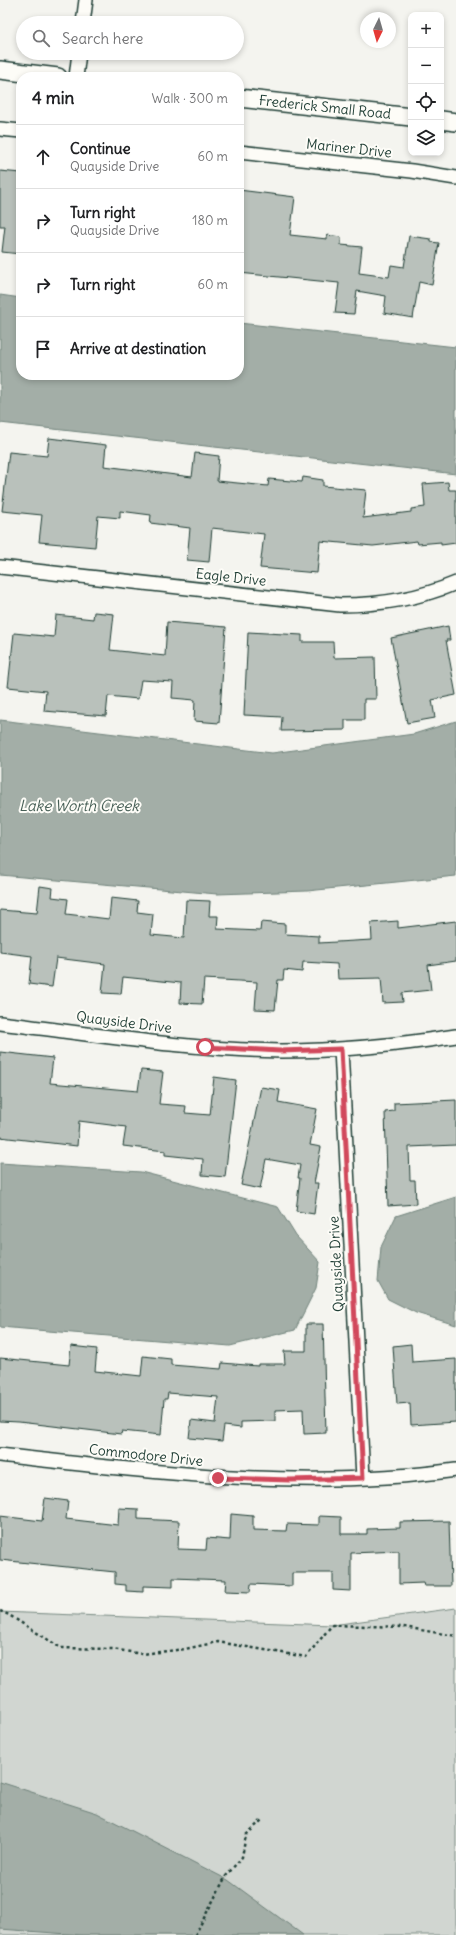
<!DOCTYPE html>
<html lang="en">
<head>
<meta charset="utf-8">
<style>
	:root { --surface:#fff; --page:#f2f2f2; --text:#202124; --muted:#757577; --line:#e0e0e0 }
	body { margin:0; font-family:Delius,sans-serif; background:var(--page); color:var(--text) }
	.controls { position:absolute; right:12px; top:12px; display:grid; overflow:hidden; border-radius:8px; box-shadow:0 2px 6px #0003 }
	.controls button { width:36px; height:36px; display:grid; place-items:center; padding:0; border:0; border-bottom:1px solid var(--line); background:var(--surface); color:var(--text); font:20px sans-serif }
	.compass { position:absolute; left:360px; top:12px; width:36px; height:36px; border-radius:50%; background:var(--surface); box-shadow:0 2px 6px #0003; rotate:185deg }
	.stop { position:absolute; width:12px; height:12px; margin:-9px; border:3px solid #d1495b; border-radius:50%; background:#fff }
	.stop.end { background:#d1495b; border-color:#fff; box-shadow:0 1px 4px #0008 }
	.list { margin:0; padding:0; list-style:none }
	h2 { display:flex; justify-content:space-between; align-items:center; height:52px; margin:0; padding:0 16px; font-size:17px }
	h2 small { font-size:13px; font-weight:400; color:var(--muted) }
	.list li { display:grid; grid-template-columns:26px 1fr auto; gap:12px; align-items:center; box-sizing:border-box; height:64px; padding:0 16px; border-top:1px solid var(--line) }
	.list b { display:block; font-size:15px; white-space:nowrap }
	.list p { margin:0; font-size:13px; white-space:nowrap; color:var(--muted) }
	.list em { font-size:13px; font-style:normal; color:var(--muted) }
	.icon { flex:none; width:22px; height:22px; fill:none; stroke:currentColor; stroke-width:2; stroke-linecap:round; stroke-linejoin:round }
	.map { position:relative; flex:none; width:456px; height:1935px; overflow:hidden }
	.search { position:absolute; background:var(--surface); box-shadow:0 2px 6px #0003; left:16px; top:16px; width:228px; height:44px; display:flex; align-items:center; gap:10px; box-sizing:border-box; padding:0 14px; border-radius:22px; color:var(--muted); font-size:15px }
	.panel { position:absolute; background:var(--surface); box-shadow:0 2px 6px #0003; left:16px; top:72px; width:228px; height:308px; border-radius:16px }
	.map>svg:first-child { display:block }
</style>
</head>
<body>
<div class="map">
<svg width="456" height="1935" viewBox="0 0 456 1935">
	<rect width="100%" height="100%" fill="#f4f4ef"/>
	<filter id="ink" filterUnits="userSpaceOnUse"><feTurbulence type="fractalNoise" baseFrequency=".025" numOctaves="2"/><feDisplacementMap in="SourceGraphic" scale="8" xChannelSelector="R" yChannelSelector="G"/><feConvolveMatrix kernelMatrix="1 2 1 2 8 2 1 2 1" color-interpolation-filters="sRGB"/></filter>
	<g filter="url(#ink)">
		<!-- green -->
		<path fill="#d1d6d1" stroke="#788a82" d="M 456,1608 L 456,1935 L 0,1935 L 0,1612 L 332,1625 Z"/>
		<!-- water -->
		<path fill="#a3aea7" stroke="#6e8179" d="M 0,295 L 21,298 L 21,375 L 239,375 L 239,323 L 456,347 L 456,474 L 0,423 Z
			M 0,720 L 272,753 L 414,734 L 456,721 L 456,876 L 307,891 L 217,894 L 0,875 Z
			M 0,1163 L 141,1172 L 278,1207 L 296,1236 L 320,1262 L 316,1288 L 295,1330 L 230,1346 L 0,1327 Z
			M 456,1197 L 456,1325 L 416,1313 L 388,1299 L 378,1281 L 381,1247 L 396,1216 Z
			M 0,1782 L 97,1813 L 228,1880 L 303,1935 L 82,1935 L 0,1929 Z"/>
		<!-- building -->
		<path fill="#b9c1bb" stroke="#1f3d34" d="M 0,171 L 21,173 L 21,254 L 2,252 L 5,226 L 0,226 Z
			M 239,190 L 295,197 L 290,235 L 327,239 L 327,235 L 341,237 L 341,245 L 362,247 L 359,273 L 389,277 L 391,265 L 404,267 L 409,236 L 431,239 L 431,242 L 439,243 L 432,285 L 419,282 L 413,318 L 384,313 L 386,296 L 357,291 L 354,314 L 335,313 L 339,283 L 239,273 Z
			M 49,438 L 106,445 L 104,466 L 192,477 L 195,453 L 219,456 L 217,481 L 268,486 L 269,479 L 302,482 L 303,477 L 323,480 L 323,486 L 366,490 L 363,518 L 411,512 L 411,509 L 425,507 L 423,484 L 448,482 L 449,490 L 456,490 L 456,543 L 441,545 L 441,542 L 418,544 L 417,541 L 373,546 L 320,541 L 317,573 L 260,568 L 264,534 L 212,528 L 209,562 L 187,560 L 190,528 L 150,523 L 151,515 L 120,511 L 120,518 L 98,516 L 95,547 L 39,542 L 42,515 L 2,511 L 9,452 L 47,456 Z
			M 94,612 L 114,614 L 110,650 L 165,656 L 167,622 L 226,627 L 219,723 L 194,721 L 195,700 L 172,698 L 173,682 L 141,680 L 138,699 L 108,696 L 106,716 L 44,711 L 46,691 L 8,687 L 14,633 L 54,637 L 56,615 L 93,619 Z
			M 448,626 L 450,640 L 446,640 L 456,695 L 432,700 L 435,718 L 407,723 L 391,638 Z
			M 248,632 L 302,635 L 302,642 L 333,642 L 334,658 L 375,657 L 376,699 L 364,699 L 364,720 L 345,720 L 345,730 L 281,731 L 282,717 L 244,715 Z
			M 40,886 L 53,888 L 52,897 L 68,899 L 66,914 L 109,919 L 111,898 L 138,901 L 137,912 L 153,914 L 151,935 L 184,938 L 186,900 L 210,901 L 209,916 L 218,916 L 217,929 L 260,931 L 261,922 L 285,924 L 285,934 L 319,936 L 319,943 L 372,940 L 371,923 L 398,921 L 398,928 L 456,921 L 456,961 L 428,965 L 431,990 L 402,993 L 403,1002 L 383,1003 L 381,978 L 338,979 L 337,964 L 303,962 L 302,972 L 284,970 L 283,980 L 278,980 L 275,1010 L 255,1009 L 257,982 L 204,979 L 202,1004 L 180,1003 L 181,983 L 123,977 L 121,994 L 102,993 L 105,964 L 56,958 L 52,987 L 29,984 L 32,956 L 0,952 L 0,910 L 37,913 Z
			M 0,1052 L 53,1058 L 50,1083 L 138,1091 L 141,1070 L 163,1072 L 159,1104 L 186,1106 L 185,1113 L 210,1115 L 214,1077 L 236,1080 L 225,1177 L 202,1175 L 203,1159 L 165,1155 L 165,1151 L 123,1146 L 126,1127 L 79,1121 L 77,1146 L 0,1137 Z
			M 261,1087 L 280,1090 L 278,1102 L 317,1109 L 310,1145 L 321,1147 L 314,1183 L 318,1183 L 314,1214 L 296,1211 L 300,1178 L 298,1178 L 300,1165 L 266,1159 L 260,1189 L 241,1185 Z
			M 456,1100 L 456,1145 L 409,1147 L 410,1180 L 415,1180 L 416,1204 L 388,1206 L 385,1112 L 394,1111 L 394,1103 Z
			M 306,1324 L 323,1324 L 326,1433 L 304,1434 L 303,1409 L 275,1410 L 275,1421 L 241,1422 L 241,1428 L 224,1426 L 222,1441 L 189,1438 L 191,1420 L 215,1423 L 218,1397 L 168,1393 L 167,1399 L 164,1399 L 161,1435 L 122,1431 L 121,1434 L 19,1422 L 0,1421 L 0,1358 L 69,1365 L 71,1346 L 97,1349 L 95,1371 L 141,1376 L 143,1356 L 171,1359 L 171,1365 L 221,1369 L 222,1363 L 258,1366 L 258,1364 L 285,1364 L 284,1351 L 306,1351 Z
			M 411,1344 L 412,1362 L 456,1359 L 456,1422 L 411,1425 L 410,1403 L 397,1404 L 393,1346 Z
			M 45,1498 L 68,1501 L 66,1519 L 118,1525 L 119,1508 L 138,1509 L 138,1519 L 179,1521 L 178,1549 L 206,1550 L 207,1538 L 230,1540 L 231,1514 L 253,1516 L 253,1530 L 286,1531 L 287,1524 L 319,1525 L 319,1516 L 341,1517 L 341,1534 L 367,1534 L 367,1529 L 400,1528 L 400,1522 L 449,1521 L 451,1586 L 424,1586 L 423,1583 L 399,1584 L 399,1551 L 351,1553 L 351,1591 L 333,1590 L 333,1573 L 292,1573 L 292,1586 L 251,1584 L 250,1592 L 225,1591 L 226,1580 L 173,1578 L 173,1587 L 143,1586 L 143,1592 L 126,1591 L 126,1585 L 115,1584 L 115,1572 L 0,1560 L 0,1516 L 42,1521 Z"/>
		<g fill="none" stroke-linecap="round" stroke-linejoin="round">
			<!-- minor casing -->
			<g stroke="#1f3d34" stroke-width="16">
				<path id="minor" d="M 83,23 L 86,0
					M 76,77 L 79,53
					M 0,129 L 21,131
					M 239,152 L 412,171 L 456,178
					M 0,567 L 340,605 C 381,605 418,599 456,583
					M 0,1023 C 92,1034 189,1050 281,1051 C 340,1051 398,1045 456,1036
					M 341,1049 L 363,1478
					M 0,1455 C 151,1472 304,1491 456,1470"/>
			</g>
			<!-- tertiary casing -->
			<g stroke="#1f3d34" stroke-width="20">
				<path id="tertiary" d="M 0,70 L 58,77
					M 239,98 L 411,117
					M 441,120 L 456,122"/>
			</g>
			<!-- path -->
			<path stroke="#1f3d34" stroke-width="2.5" stroke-dasharray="3 3" stroke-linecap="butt" d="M 0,1611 L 9,1615 L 61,1648 L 113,1649 L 142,1654 L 185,1649 L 218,1642 L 306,1657 L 332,1625 L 403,1627 L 456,1636
				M 195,1935 L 226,1876 L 242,1857 L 246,1835 L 262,1820"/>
			<!-- minor -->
			<use href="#minor" stroke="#fdfcf7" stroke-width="13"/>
			<!-- tertiary -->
			<use href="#tertiary" stroke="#fdfcf7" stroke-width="17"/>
		</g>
	</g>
	<g fill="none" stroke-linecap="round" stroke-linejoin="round" filter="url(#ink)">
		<!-- route -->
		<path stroke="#d1495b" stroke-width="5" d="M 205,1047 L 280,1051 L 341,1049 L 363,1478 L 290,1480 L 218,1478"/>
	</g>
	<g text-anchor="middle" stroke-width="4" stroke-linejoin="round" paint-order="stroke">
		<!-- street labels -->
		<g font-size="14" fill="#1f3d34" stroke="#fdfcf7">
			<text transform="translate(325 107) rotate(6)" y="5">Frederick Small Road</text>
			<text transform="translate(349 148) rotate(6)" y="5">Mariner Drive</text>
			<text transform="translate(231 577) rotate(6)" y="5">Eagle Drive</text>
			<text transform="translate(124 1022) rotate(7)" y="5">Quayside Drive</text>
			<text transform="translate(336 1264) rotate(-93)" y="5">Quayside Drive</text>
			<text transform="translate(146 1455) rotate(6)" y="5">Commodore Drive</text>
		</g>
		<!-- water labels -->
		<g font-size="15" font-style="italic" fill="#475f56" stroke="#fdfcf7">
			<text x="79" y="811">Lake Worth Creek</text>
		</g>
	</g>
</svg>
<div class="controls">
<button>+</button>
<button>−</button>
<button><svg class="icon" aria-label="locate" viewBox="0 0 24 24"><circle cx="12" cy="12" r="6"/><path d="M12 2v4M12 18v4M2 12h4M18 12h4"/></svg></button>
<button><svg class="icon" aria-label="layers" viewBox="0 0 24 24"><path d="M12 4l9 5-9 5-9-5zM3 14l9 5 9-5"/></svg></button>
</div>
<svg class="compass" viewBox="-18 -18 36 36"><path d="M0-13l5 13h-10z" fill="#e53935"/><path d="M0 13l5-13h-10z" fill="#757577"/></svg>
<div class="stop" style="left:205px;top:1047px"></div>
<div class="stop end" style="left:218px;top:1478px"></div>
<div class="search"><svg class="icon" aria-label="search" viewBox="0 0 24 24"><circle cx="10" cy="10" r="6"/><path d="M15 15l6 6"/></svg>Search here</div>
<section class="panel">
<h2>4 min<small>Walk · 300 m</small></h2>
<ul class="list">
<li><svg class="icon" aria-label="ahead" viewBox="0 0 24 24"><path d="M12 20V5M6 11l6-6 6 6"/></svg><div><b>Continue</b><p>Quayside Drive</p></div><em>60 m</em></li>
<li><svg class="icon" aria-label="right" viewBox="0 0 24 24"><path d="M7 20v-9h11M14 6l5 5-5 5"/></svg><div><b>Turn right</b><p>Quayside Drive</p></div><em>180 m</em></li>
<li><svg class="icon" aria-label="right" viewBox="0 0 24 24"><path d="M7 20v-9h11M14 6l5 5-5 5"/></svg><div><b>Turn right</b></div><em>60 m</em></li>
<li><svg class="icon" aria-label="arrive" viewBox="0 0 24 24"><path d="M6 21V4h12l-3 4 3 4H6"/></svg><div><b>Arrive at destination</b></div></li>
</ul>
</section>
</div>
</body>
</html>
